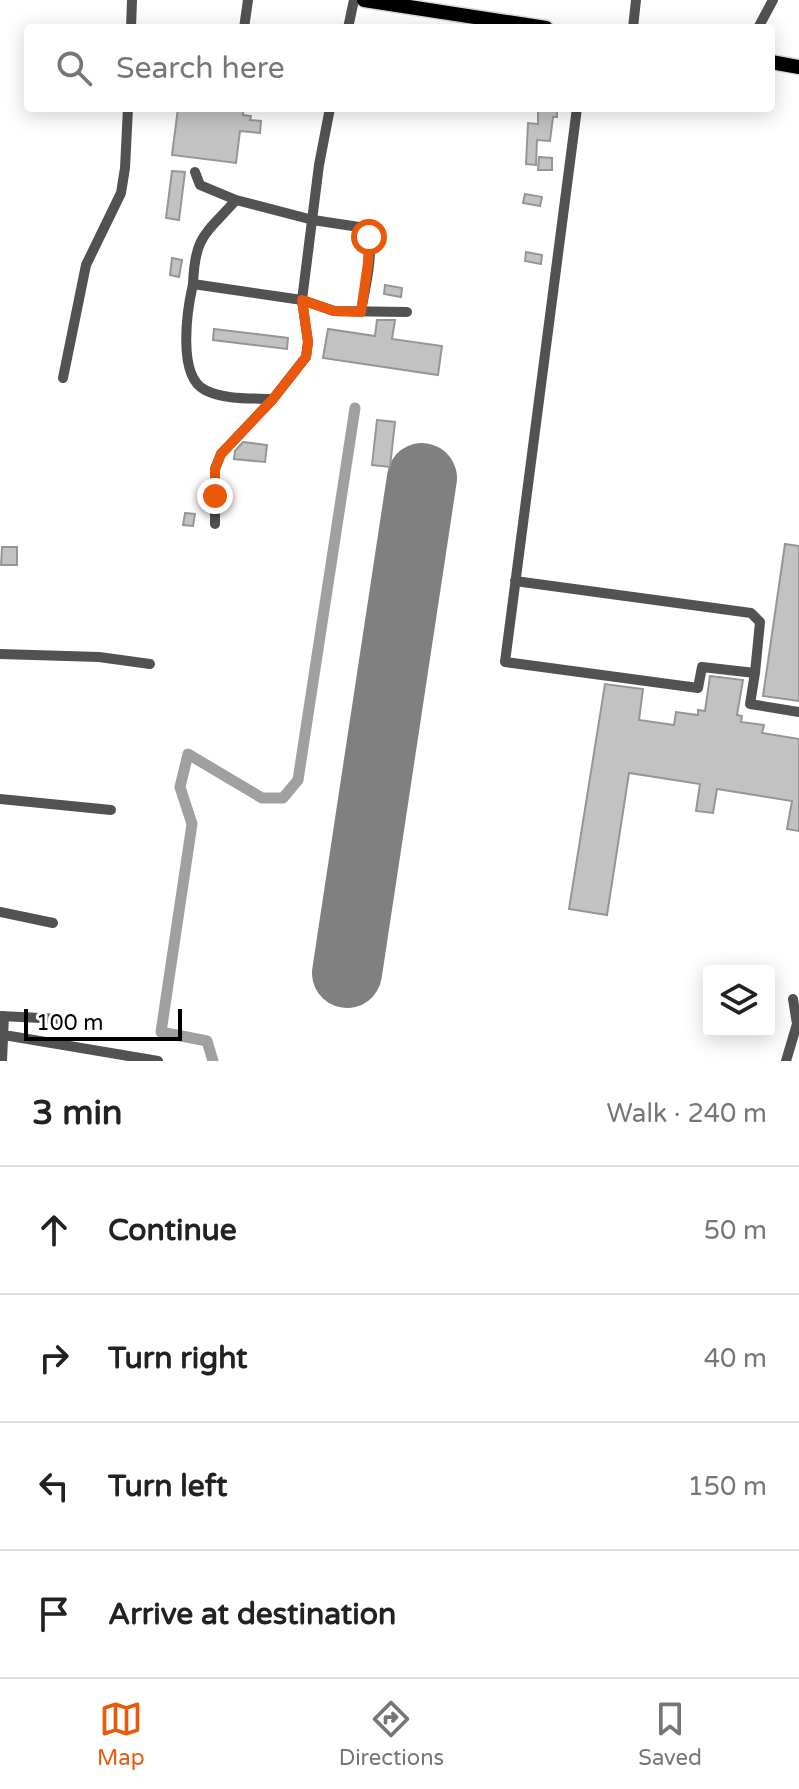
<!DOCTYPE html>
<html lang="en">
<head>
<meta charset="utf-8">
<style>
	:root { --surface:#fff; --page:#f2f2f2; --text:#222; --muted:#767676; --line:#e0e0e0; --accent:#ea580c }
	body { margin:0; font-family:"Varela Round",sans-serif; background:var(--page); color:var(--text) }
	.controls { position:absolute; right:24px; bottom:24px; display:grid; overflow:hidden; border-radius:8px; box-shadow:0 4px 20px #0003 }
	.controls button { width:72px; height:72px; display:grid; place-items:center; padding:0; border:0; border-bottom:2px solid var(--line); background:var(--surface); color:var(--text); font:40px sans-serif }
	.scale { position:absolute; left:24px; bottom:20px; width:158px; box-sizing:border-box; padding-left:8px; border:4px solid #000; border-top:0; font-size:22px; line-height:28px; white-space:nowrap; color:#000; -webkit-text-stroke:6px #fff; paint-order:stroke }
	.stop { position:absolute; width:24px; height:24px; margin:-18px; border:6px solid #ea580c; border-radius:50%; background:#fff }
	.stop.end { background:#ea580c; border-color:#fff; box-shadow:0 2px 8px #0008 }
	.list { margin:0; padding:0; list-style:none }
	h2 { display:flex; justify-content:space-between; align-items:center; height:104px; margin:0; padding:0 32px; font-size:34px }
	h2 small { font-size:26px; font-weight:400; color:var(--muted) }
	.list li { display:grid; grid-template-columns:52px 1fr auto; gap:24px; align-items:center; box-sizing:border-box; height:128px; padding:0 32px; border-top:2px solid var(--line) }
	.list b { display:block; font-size:30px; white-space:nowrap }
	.list em { font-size:26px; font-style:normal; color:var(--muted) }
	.icon { flex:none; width:44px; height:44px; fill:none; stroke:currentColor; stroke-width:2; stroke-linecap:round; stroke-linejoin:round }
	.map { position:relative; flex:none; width:799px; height:1061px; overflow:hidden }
	.search { position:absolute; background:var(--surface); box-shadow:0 4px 20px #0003; left:24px; right:24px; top:24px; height:88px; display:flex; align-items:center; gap:20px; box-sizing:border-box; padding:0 28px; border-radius:8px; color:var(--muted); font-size:30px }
	.sheet { height:616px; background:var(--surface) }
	nav { display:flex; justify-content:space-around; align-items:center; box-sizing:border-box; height:112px; border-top:2px solid var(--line); background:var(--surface); font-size:22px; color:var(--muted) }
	nav a { display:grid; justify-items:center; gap:4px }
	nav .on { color:var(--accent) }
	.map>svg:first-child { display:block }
</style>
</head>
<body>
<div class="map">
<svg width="799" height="1061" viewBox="0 0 799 1061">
	<rect width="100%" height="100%" fill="#fff"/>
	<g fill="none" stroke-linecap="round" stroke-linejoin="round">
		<!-- canal -->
		<path stroke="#a0a0a0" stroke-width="11" d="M 213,1061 L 207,1041 L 161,1032 L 192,824 L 180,787 L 188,754 L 262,798 L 283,798 L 298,780 L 355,408"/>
		<!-- runway -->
		<path stroke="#808080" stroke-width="70" d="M 347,973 L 422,478"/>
	</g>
	<!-- building -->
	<path fill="#c2c2c2" stroke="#969696" stroke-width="2" d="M 178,108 L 243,108 L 243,115 L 251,116 L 250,120 L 261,121 L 260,133 L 240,131 L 236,163 L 172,155 Z
		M 538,108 L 557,108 L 557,117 L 553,117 L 550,141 L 537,140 L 536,165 L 526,164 L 528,123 L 538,124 Z
		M 539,157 L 552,158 L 552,170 L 538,170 Z
		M 172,171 L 185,172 L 179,220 L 166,218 Z
		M 525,194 L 542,197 L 540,206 L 523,203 Z
		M 526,252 L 542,255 L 541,264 L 525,261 Z
		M 172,258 L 182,260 L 179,277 L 170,275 Z
		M 385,285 L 402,288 L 401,297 L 384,294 Z
		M 377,320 L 395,320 L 392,339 L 442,346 L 438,375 L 323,358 L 328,329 L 375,336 Z
		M 214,329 L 288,338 L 287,349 L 213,340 Z
		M 377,420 L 395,422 L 390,467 L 372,465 Z
		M 243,442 L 267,445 L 265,462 L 234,459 L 235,451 Z
		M 185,513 L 195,514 L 193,526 L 183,525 Z
		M 785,544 L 799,546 L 799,701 L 763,696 Z
		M 2,547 L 17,547 L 17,565 L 1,565 Z
		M 710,676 L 743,680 L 737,715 L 742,716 L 741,722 L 764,725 L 762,733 L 799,739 L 799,831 L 787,829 L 792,801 L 717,789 L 713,813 L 696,811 L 700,784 L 629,773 L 607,915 L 569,909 L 605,684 L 643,689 L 639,720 L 674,725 L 676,712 L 698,715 L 698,710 L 705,711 Z"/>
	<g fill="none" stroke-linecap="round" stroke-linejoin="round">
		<!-- highway casing -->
		<g stroke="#dbdbdb" stroke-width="17">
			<path id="highway" d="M 364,0 L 546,28
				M 771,62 L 799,67"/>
		</g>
		<!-- minor -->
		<path stroke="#525252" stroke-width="10" d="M 131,28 L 132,0
			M 244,28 L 248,0
			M 348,28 L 354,0
			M 633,28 L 636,0
			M 758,28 L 773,0
			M 577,108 L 505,662 L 698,688 L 702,667 L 755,673 L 750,704 L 799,712
			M 195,172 L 200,185 L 236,200
			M 193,284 C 195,235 205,235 236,200 L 313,220 L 359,227 C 364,230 367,230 368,237 C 374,255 364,292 361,312
			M 63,378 L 86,265 L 121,193 L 125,168 L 128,108
			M 273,399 C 252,398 224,400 205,390 C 177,376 187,310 193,284 L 302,300 L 334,311 L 407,312
			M 215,524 L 215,469 L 221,454 L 273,399 L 306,357 L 308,342 L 302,300 L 319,165 L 330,108
			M 515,581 L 751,613 L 760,622 L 755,673
			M 0,654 L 99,657 L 150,664
			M 0,799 L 111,810
			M 0,912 L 53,923
			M 0,1016 L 61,1019
			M 4,1035 L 158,1061
			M 2,1061 L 4,1016
			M 786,1061 L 797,1024 L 793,999"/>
		<!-- highway -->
		<use href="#highway" stroke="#000" stroke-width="14"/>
	</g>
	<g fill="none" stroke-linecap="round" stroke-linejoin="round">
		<!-- route -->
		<path stroke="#ea580c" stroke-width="10" d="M 215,496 L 215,469 L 221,454 L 273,399 L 306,357 L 308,342 L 302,300 L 334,311 L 361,312 L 368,263 L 369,237"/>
	</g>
</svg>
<div class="controls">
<button><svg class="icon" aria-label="layers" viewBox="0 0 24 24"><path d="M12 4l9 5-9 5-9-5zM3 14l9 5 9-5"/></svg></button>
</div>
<div class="scale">100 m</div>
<div class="stop" style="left:369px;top:237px"></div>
<div class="stop end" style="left:215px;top:496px"></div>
<div class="search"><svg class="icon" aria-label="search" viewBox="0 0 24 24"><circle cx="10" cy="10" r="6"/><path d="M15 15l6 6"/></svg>Search here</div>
</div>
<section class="sheet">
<h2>3 min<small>Walk · 240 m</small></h2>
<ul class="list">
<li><svg class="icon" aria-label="ahead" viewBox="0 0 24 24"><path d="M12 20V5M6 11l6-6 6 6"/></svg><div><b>Continue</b></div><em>50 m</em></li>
<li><svg class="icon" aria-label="right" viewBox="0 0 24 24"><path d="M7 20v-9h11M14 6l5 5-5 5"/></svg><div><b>Turn right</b></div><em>40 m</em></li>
<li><svg class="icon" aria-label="left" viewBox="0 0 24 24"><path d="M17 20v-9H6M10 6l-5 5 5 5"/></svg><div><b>Turn left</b></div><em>150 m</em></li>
<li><svg class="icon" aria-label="arrive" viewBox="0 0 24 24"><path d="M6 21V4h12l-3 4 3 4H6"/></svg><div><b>Arrive at destination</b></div></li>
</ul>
</section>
<nav>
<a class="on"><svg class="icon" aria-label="map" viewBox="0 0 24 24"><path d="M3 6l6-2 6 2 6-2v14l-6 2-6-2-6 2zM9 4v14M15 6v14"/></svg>Map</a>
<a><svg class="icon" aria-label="directions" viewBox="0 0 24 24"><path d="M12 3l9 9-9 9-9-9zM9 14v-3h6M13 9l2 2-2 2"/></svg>Directions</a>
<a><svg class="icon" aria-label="saved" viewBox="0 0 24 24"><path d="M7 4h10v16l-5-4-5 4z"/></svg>Saved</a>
</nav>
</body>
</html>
